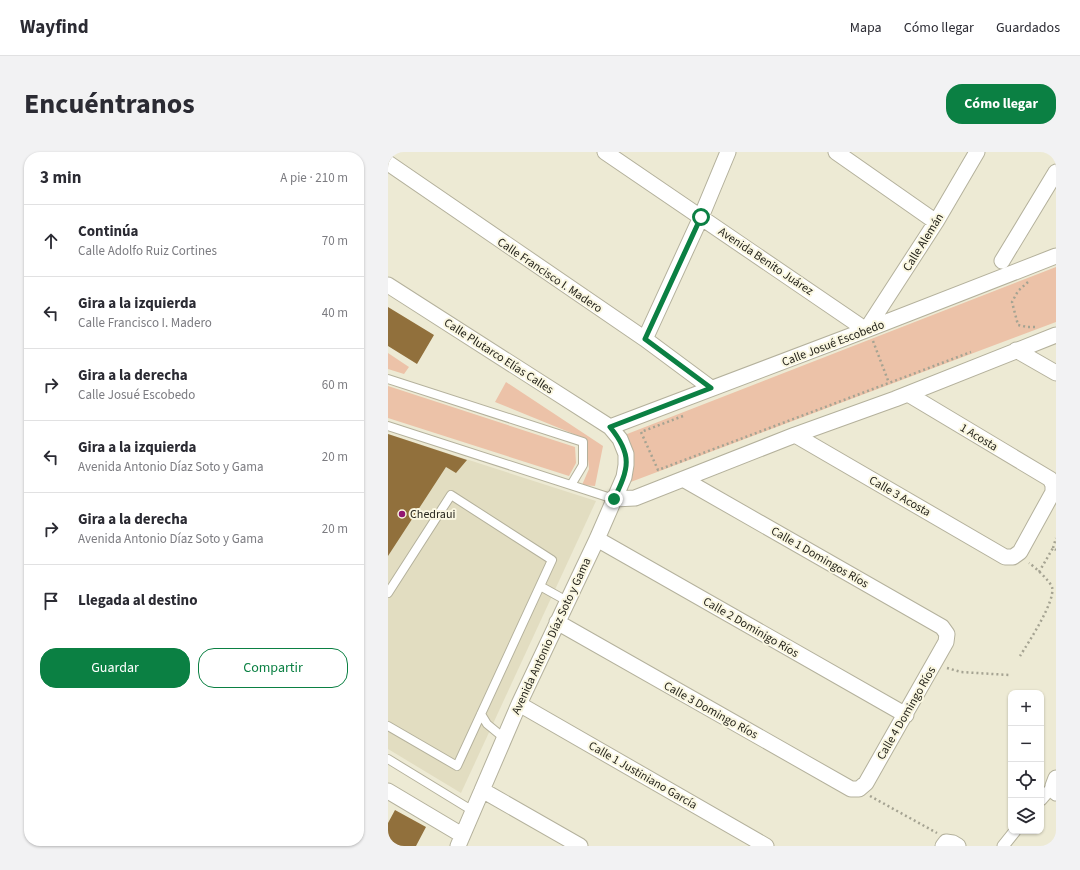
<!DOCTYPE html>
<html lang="es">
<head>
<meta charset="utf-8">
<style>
	:root { --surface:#fff; --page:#f2f2f3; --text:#2b2b33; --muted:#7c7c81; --line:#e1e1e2; --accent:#0b8043 }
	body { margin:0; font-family:"Source Sans 3",sans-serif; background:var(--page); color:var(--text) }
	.controls { position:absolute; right:12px; bottom:12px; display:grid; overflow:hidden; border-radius:8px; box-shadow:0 1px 3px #0004 }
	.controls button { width:36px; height:36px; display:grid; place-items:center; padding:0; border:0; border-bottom:1px solid var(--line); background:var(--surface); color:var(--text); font:20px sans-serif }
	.stop { position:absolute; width:12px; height:12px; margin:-9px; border:3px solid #0b8043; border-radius:50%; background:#fff }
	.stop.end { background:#0b8043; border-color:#fff; box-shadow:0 1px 4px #0008 }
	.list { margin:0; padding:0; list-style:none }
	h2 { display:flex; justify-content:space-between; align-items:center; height:52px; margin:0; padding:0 16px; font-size:17px }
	h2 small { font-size:13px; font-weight:400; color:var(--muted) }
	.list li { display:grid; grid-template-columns:26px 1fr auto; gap:12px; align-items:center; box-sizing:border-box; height:72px; padding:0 16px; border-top:1px solid var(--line) }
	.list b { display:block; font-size:15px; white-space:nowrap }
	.list p { margin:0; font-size:13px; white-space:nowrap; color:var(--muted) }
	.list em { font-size:13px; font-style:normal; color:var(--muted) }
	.actions { display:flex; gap:8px; padding:12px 16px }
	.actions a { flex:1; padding:9px 0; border:1px solid var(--accent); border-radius:16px; text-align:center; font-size:14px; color:var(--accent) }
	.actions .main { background:var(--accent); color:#fff }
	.icon { flex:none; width:22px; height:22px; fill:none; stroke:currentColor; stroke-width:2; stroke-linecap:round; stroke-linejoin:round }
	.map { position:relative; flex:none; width:668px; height:694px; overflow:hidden; border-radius:16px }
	header { display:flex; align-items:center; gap:24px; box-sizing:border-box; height:56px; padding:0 20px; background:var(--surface); border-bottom:1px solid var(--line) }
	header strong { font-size:19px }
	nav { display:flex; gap:22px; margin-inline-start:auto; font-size:14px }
	.intro { display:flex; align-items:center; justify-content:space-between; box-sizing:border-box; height:96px; padding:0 24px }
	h1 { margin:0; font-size:28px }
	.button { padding:10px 18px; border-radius:16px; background:var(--accent); color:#fff; font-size:14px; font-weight:700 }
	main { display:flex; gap:24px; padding:0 24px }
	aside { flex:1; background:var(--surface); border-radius:16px; box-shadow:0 1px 3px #0004 }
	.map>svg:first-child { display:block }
</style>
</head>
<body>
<header>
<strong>Wayfind</strong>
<nav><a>Mapa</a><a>Cómo llegar</a><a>Guardados</a></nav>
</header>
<div class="intro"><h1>Encuéntranos</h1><a class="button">Cómo llegar</a></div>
<main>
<aside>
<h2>3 min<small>A pie · 210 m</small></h2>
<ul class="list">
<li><svg class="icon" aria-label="ahead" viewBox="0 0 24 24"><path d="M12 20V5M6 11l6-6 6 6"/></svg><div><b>Continúa</b><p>Calle Adolfo Ruiz Cortines</p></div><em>70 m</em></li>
<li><svg class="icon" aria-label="left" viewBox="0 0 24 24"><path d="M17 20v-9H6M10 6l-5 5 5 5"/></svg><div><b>Gira a la izquierda</b><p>Calle Francisco I. Madero</p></div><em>40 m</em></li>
<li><svg class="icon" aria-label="right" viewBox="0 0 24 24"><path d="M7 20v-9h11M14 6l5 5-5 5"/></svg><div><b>Gira a la derecha</b><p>Calle Josué Escobedo</p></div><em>60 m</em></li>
<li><svg class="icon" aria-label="left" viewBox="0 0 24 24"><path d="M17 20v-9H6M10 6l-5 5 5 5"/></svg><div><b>Gira a la izquierda</b><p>Avenida Antonio Díaz Soto y Gama</p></div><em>20 m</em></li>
<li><svg class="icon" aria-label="right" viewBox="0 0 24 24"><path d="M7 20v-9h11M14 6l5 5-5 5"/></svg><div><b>Gira a la derecha</b><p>Avenida Antonio Díaz Soto y Gama</p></div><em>20 m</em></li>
<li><svg class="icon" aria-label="arrive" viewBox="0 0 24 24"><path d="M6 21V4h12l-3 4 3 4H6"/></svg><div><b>Llegada al destino</b></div></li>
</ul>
<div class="actions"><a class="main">Guardar</a><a>Compartir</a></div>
</aside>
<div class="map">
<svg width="668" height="694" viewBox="0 0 668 694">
	<rect width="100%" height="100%" fill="#edead4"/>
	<!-- built -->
	<path fill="#e2ddc1" d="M 0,282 L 208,349 L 73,641 L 0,597 Z"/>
	<!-- green -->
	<path fill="#ecc2a8" d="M 668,115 L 668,170 L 240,331 L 234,284 Z
		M 0,201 L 21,215 L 16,222 L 0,217 Z
		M 118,230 L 215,294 L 207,334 L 194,333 L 201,317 L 198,287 L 107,250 Z
		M 0,234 L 187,295 L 188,311 L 181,324 L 0,266 Z"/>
	<!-- building -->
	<path fill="#91703c" d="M 0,155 L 46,183 L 29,212 L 0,194 Z
		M 0,282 L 79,308 L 68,321 L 58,315 L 0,404 Z
		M 7,658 L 38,675 L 28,694 L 0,694 L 0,671 Z"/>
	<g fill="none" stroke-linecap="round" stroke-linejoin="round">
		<!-- service casing -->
		<g stroke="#b4b19c" stroke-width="10">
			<path id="service" d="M 0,227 L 195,290 L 195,313 L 183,333
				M 0,274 L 226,347
				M 152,434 L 179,449
				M 0,441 L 63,343 L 164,408 L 69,614 L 0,574
				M 93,562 L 99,572 L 116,586
				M 0,607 L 85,659"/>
		</g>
		<!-- pedestrian casing -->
		<g stroke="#b4b19c" stroke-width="13">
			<path id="pedestrian" d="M 653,648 L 665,634
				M 615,694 L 627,679"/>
		</g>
		<!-- minor casing -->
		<g stroke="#b4b19c" stroke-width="17">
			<path id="minor" d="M 217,0 L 478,178 L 548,70 L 589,0
				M 448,0 L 548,70
				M 0,11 L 257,187 L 323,236
				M 614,109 L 668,20
				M 0,133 L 222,275 L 232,287 L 238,302 L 238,313 L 236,325 L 209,387 L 131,552 L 70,694
				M 257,187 L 313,65 L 340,0
				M 628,198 L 668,221
				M 222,275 L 478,178 L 668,104
				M 407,283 L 617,405 L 625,405 L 632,400 L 665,340 L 665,333 L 662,327 L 520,242
				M 226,347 L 247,346 L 407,283 L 507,247 L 668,183
				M 209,387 L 518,563
				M 169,470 L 463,637 L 471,637 L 478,631 L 558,490 L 559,482 L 554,475 L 295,327
				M 131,552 L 378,694
				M 668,626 L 665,634 L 668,641
				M 94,638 L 192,694
				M 0,639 L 74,683
				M 555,694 L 558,690 L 565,691 L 570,694"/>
		</g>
		<!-- path -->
		<path stroke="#a5a392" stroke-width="2.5" stroke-dasharray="2 3" stroke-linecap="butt" d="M 640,130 L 630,139 L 624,150 L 630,173 L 639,175 L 649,175
			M 485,189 L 501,231
			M 295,264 L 253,280 L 270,318 L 583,200
			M 665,396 L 668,386
			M 651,420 L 665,396 L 668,398
			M 632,504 C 640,491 668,449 664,435 C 661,428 647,415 641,411
			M 559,516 L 573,520 L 621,523
			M 482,644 L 549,681"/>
		<!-- service -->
		<use href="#service" stroke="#fff" stroke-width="8"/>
		<!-- pedestrian -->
		<use href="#pedestrian" stroke="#fff" stroke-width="11"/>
		<!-- minor -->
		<use href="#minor" stroke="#fff" stroke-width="15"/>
	</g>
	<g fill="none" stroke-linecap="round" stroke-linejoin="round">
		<!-- route -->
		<path stroke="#0b8043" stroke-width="5" d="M 226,347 C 241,316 245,303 222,275 L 323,236 L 257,187 L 313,65"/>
	</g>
	<!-- markers -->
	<circle fill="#921671" stroke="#faf7e1" stroke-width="1.5" cx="14" cy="362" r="4"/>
	<g text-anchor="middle" stroke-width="4" stroke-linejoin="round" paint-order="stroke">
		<!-- street labels -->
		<g font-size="12" fill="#25241c" stroke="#faf7e1">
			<text transform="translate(535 90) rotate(-58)" y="4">Calle Alemán</text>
			<text transform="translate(378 109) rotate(34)" y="4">Avenida Benito Juárez</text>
			<text transform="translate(162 123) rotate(34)" y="4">Calle Francisco I. Madero</text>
			<text transform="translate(445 191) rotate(-21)" y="4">Calle Josué Escobedo</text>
			<text transform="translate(111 204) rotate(33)" y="4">Calle Plutarco Elías Calles</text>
			<text transform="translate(591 285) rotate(31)" y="4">1 Acosta</text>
			<text transform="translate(512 344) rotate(30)" y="4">Calle 3 Acosta</text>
			<text transform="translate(432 405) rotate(30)" y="4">Calle 1 Domingos Ríos</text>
			<text transform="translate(363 475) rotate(30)" y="4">Calle 2 Dominigo Ríos</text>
			<text transform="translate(163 484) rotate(-65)" y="4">Avenida Antonio Díaz Soto y Gama</text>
			<text transform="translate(323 558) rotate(29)" y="4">Calle 3 Domingo Ríos</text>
			<text transform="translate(518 561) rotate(-60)" y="4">Calle 4 Domingo Ríos</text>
			<text transform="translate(255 623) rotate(30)" y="4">Calle 1 Justiniano García</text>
		</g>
		<!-- poi labels -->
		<g font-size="12" fill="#25241c" stroke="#faf7e1" text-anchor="start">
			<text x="22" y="366">Chedraui</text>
		</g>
	</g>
</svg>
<div class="controls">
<button>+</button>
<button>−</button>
<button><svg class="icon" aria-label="locate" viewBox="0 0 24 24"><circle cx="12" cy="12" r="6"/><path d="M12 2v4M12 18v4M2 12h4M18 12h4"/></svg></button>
<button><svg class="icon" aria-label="layers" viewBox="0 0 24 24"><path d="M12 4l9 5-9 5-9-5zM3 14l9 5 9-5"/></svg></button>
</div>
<div class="stop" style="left:313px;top:65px"></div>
<div class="stop end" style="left:226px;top:347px"></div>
</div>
</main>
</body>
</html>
